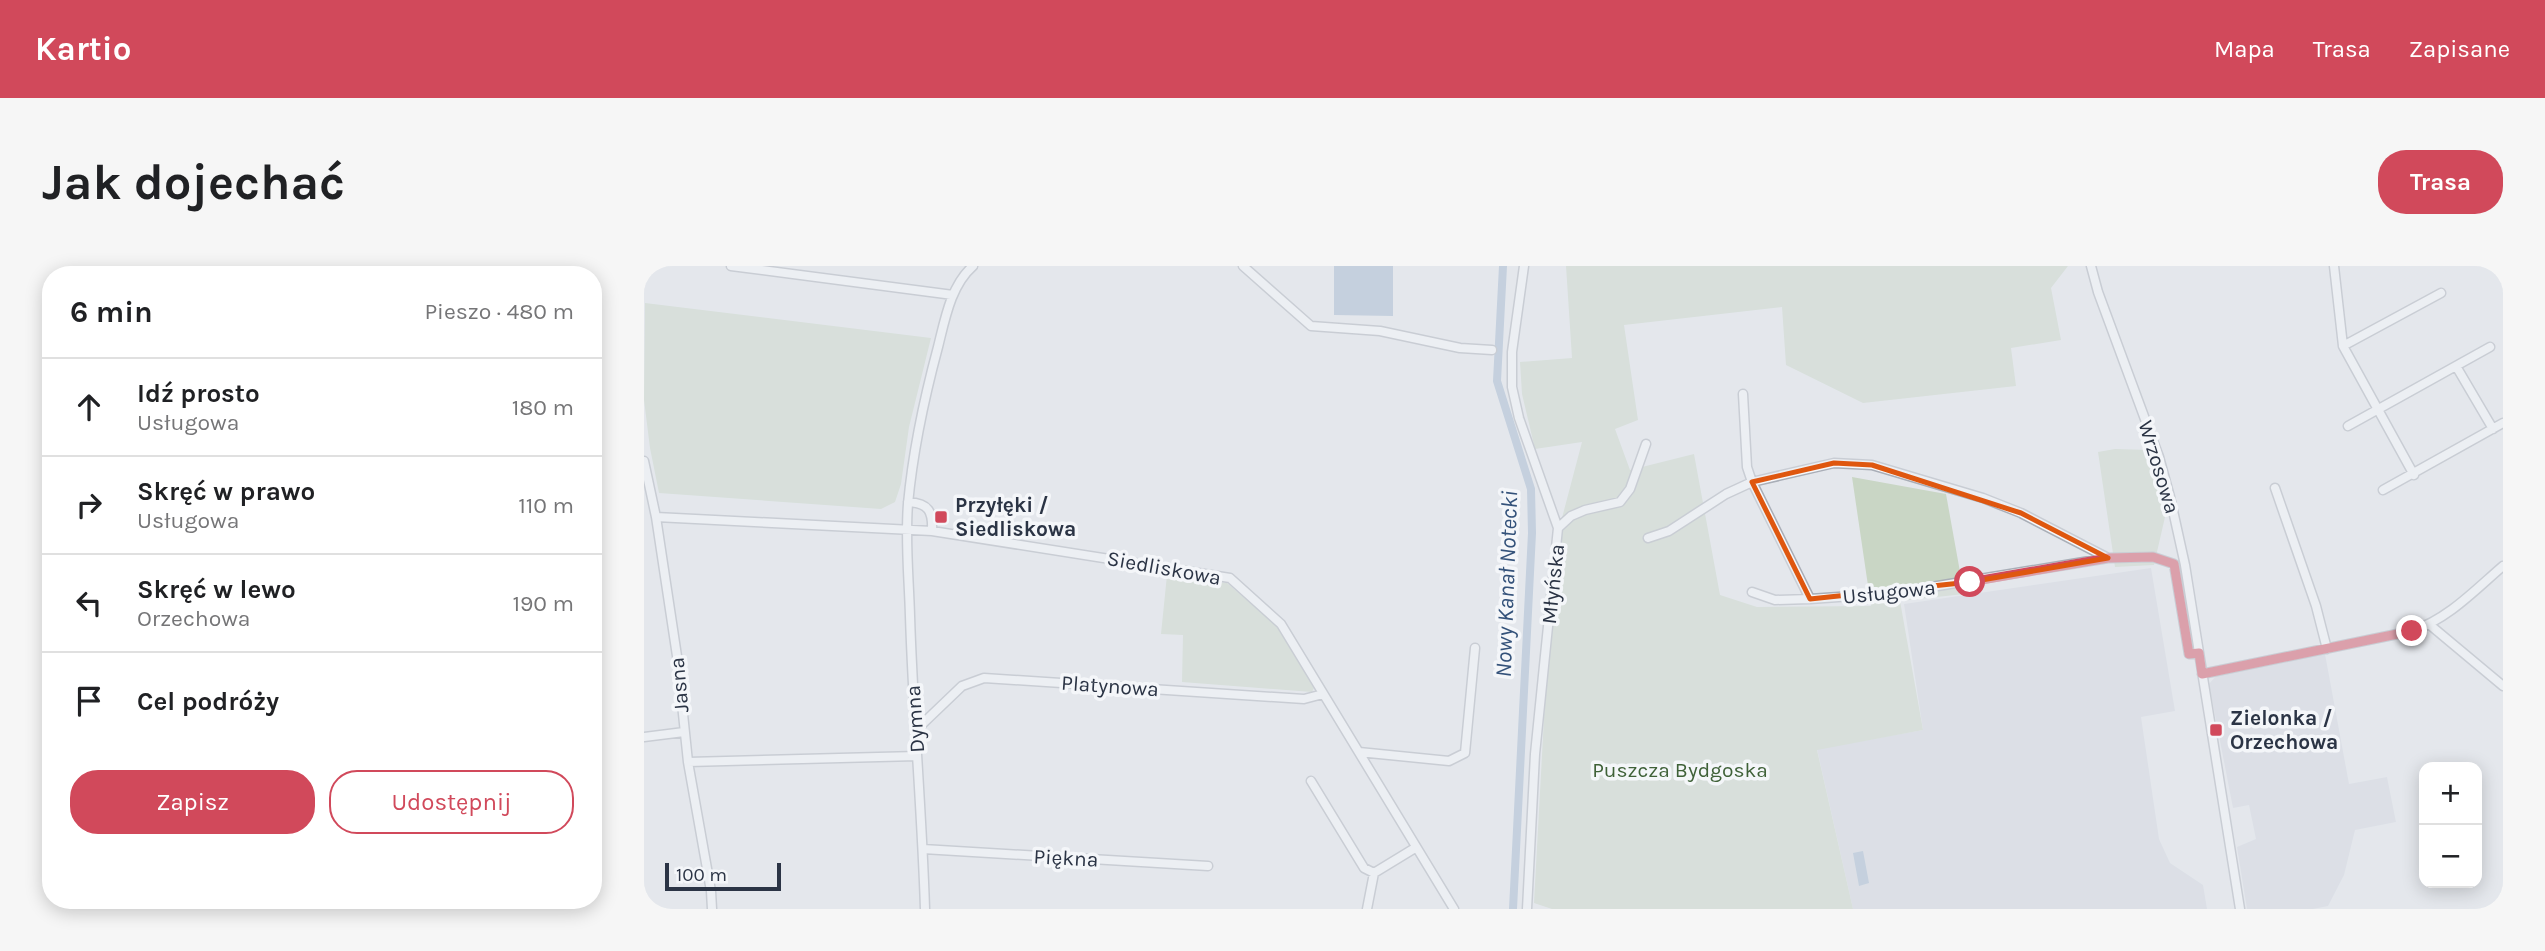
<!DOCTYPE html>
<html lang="pl">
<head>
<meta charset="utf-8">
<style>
	:root { --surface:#fff; --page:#f6f6f6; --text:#202124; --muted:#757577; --line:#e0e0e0; --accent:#d1495b }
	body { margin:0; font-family:Karla,sans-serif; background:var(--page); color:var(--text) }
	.controls { position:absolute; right:21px; bottom:21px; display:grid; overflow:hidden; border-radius:14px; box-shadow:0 4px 18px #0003 }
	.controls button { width:63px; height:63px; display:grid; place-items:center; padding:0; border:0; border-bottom:2px solid var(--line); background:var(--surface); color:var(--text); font:35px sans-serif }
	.scale { position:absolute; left:21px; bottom:18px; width:116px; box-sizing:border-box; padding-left:7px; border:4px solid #2b3445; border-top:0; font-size:19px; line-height:24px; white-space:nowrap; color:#2b3445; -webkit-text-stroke:5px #f4f6f9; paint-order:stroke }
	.stop { position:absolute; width:21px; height:21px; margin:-16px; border:5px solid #d1495b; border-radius:50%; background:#fff }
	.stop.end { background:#d1495b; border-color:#fff; box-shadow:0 2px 7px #0008 }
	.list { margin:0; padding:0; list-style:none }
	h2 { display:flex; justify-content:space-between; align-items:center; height:91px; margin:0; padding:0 28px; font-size:30px }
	h2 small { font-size:23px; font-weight:400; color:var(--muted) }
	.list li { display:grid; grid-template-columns:46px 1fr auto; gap:21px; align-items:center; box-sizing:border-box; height:98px; padding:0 28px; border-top:2px solid var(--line) }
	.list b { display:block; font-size:26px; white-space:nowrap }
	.list p { margin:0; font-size:23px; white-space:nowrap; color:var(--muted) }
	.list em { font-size:23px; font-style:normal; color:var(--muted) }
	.actions { display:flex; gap:14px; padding:21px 28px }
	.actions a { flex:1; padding:16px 0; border:2px solid var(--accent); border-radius:28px; text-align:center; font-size:24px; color:var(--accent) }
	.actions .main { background:var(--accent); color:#fff }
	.icon { flex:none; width:38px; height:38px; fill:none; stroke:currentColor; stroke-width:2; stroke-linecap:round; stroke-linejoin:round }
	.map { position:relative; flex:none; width:1859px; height:643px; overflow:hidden; border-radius:28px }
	header { display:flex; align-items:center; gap:42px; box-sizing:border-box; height:98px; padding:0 35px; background:var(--accent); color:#fff }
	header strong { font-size:33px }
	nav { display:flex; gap:38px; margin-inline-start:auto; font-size:24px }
	.intro { display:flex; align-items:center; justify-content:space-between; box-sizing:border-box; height:168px; padding:0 42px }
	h1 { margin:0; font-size:49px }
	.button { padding:18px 32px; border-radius:28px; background:var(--accent); color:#fff; font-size:24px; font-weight:700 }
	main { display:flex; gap:42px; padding:0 42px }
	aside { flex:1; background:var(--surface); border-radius:28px; box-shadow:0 4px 18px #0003 }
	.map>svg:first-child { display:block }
</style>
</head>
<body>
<header>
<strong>Kartio</strong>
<nav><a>Mapa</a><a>Trasa</a><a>Zapisane</a></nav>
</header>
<div class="intro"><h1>Jak dojechać</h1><a class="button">Trasa</a></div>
<main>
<aside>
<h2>6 min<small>Pieszo · 480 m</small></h2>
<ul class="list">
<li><svg class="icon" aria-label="ahead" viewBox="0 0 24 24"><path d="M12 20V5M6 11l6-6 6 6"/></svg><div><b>Idź prosto</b><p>Usługowa</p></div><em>180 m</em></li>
<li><svg class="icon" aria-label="right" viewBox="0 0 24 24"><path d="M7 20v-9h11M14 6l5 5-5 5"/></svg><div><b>Skręć w prawo</b><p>Usługowa</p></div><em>110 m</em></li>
<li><svg class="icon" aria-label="left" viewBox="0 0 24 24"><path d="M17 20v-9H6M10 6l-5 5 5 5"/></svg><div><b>Skręć w lewo</b><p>Orzechowa</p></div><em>190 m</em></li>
<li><svg class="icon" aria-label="arrive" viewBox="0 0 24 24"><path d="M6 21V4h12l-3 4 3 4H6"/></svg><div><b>Cel podróży</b></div></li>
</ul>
<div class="actions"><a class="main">Zapisz</a><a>Udostępnij</a></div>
</aside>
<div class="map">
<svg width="1859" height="643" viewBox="0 0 1859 643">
	<rect width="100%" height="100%" fill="#e4e7ec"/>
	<!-- built -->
	<path fill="#d2d6de" d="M 1507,302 L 1531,445 L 1497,451 L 1515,573 L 1526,597 L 1559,619 L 1563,643 L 1209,643 L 1173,483 L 1279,464 L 1260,338 Z
		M 1681,388 L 1705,518 L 1743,511 L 1752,556 L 1711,564 L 1700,609 L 1684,640 L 1669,643 L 1603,643 L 1593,581 L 1612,573 L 1605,539 L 1589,542 L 1565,418 L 1572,410 Z"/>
	<!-- green -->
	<path fill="#c9d6c5" d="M 922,0 L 1424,0 L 1407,22 L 1417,74 L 1367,82 L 1372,120 L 1219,137 L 1142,99 L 1138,41 L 980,59 L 994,154 L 971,163 L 986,204 L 1050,188 L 1076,329 L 1113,341 L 1227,340 L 1208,211 L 1302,228 L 1320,328 L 1256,335 L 1279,464 L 1173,484 L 1209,643 L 908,643 L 890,637 L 909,286 L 938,176 L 891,183 L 878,128 L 876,96 L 928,92 Z
		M 1,37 L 287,72 L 265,161 L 257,218 L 251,236 L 237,243 L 15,227 L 6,182 L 0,134 Z
		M 1471,183 L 1506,184 L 1521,251 L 1510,299 L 1471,301 L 1454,186 Z
		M 523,309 L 583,317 L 633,360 L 670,422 L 668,426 L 538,416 L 539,369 L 517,368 Z"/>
	<!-- water -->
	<path fill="#9fb4cc" d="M 690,0 L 749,0 L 749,50 L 690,49 Z
		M 1219,585 L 1225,617 L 1215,620 L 1209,587 Z"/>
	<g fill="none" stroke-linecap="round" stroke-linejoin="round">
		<!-- canal -->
		<path stroke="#9fb4cc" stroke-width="8" d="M 859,0 L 853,115 L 887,223 L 888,267 L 869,643"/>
		<!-- minor casing -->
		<g stroke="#a9aeb7" stroke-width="11">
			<path id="minor" d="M 87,0 L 309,29
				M 599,0 L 667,60 L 736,65 L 816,82 L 848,84
				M 880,0 L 868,86 L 868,121 L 875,152 L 914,262 L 891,488 L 883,643
				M 1447,0 L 1454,26 L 1515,191 L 1526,231 L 1541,299 L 1596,643
				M 1690,0 L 1699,80 L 1770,209
				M 1699,80 L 1797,27
				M 1812,100 L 1849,163
				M 1099,128 L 1103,201 L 1108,216 L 1166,333
				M 1704,160 L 1846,81
				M 0,195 L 12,251 L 33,390 L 44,496 L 67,625 L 68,643
				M 1631,222 L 1672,340 L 1683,383
				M 1739,224 L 1859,157
				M 264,236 C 285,237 289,246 288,265
				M 12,251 L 288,265 L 586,312 L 637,358 L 810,643
				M 914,262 L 927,250 L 941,244 L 976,236 L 986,223 L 1002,178
				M 1004,272 L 1025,265 L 1082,228 L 1108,216 L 1190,197 L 1228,199 L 1339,232 L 1377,247 L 1464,292
				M 1108,326 L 1131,334 L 1166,333 L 1251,327 L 1464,292 L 1509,291 L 1530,298 L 1545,388 L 1555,387
				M 1786,359 L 1859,420
				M 1558,408 L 1768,365 C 1804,353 1831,324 1859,300
				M 271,465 L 318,420 L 340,412 L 660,433 L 679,428
				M 0,471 L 40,466
				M 715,486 L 805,495 L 821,487 L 831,382
				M 44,496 L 273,490
				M 667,515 L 720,602 L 730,607 L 771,582
				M 279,583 L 564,600
				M 281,643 C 278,545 269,448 266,350 C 265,313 261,275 264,238 C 269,184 280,133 294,81 C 301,53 307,19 329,0
				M 723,643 L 730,607"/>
		</g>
		<!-- minor -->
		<use href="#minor" stroke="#f7f8fa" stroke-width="8"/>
	</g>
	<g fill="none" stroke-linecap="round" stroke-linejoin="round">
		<!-- route -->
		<path stroke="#d1495b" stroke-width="9" d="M 1326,316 L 1464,292 L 1509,291 L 1530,298 L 1545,388 L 1555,387 L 1558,408 L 1768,365"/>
	</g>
	<!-- marked area -->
	<path d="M0 0H1859V643H0ZM 1190,197 L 1228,199 L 1377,247 L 1464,292 L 1326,316 L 1166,333 L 1108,216 Z" fill="#e4e7ec" fill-opacity=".55" fill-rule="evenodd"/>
	<path fill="none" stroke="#df570f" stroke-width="5" stroke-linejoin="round" d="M 1190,197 L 1228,199 L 1377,247 L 1464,292 L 1326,316 L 1166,333 L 1108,216 Z"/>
	<!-- markers -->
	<g fill="#d1495b" stroke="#f4f6f9" stroke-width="2.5">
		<rect x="290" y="244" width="14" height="14" rx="3.5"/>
		<rect x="1565" y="457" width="14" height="14" rx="3.5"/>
	</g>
	<g text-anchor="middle" stroke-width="7" stroke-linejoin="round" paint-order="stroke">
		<!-- street labels -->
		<g font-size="21" fill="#2b3445" stroke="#f4f6f9">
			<text transform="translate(1515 201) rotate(73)" y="7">Wrzosowa</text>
			<text transform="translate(520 302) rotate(10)" y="7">Siedliskowa</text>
			<text transform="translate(909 318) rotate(-84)" y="7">Młyńska</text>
			<text transform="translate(1245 326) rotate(-6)" y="7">Usługowa</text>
			<text transform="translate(35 419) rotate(-95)" y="7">Jasna</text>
			<text transform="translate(466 420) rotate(4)" y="7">Platynowa</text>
			<text transform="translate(271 453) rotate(-94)" y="7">Dymna</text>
			<text transform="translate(422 592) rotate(3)" y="7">Piękna</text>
		</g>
		<!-- poi labels -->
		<g font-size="21" font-weight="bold" fill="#2b3445" stroke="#f4f6f9" text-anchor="start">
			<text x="311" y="246">Przyłęki /<tspan x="311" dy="24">Siedliskowa</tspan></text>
			<text x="1586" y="459">Zielonka /<tspan x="1586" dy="24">Orzechowa</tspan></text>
		</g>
		<!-- park labels -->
		<g font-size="21" fill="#3f6138" stroke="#f4f6f9">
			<text x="1036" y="511">Puszcza Bydgoska</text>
		</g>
		<!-- water labels -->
		<g font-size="23" font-style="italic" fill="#34527a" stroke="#f4f6f9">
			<text transform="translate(862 318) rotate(-88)" y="8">Nowy Kanał Notecki</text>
		</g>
	</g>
</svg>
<div class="controls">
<button>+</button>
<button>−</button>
</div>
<div class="scale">100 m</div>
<div class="stop" style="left:1326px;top:316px"></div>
<div class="stop end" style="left:1768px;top:365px"></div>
</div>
</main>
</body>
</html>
